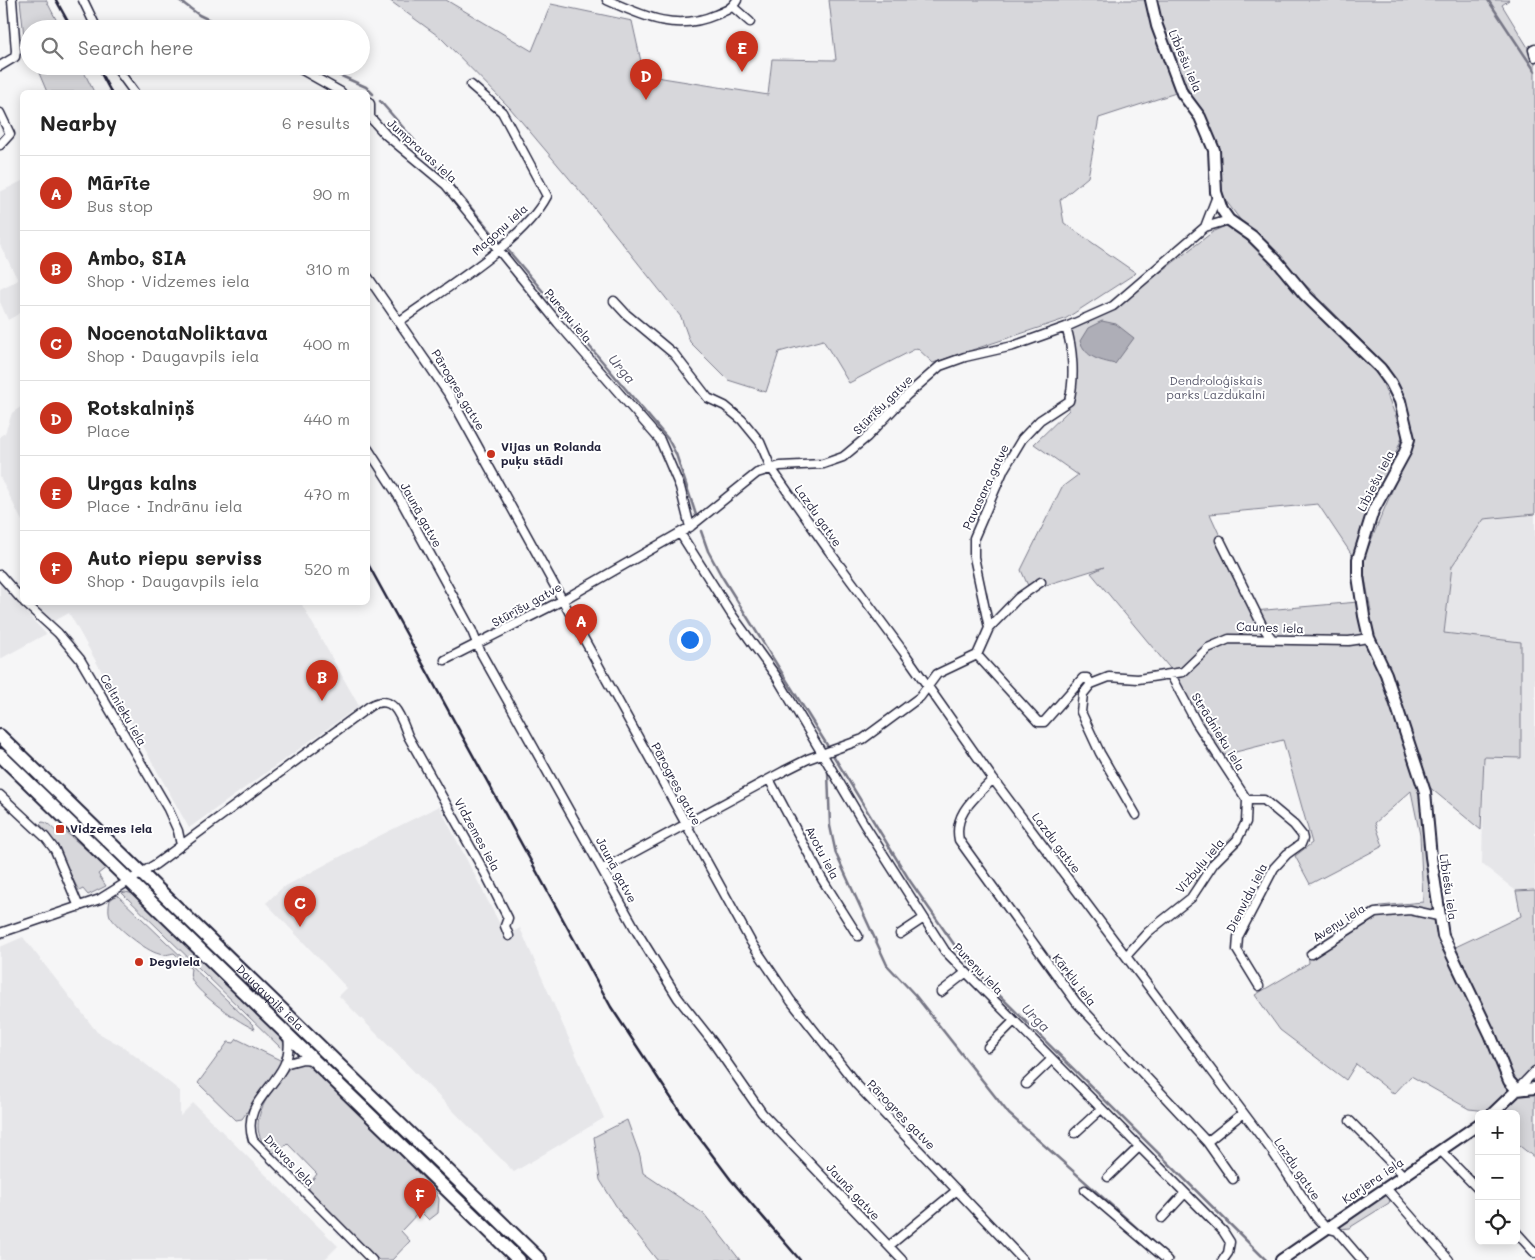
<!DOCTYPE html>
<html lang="en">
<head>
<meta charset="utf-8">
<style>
	:root { --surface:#fff; --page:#f2f2f2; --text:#222; --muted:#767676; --line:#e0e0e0; --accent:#c8321e }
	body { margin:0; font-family:Mali,sans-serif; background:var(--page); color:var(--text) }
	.controls { position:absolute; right:15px; bottom:15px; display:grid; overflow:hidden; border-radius:8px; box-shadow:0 2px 12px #0003 }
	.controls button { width:45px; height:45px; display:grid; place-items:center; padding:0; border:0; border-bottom:1px solid var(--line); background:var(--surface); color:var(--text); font:25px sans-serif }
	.you { position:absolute; left:689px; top:639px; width:18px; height:18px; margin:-12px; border:4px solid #fff; border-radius:50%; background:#1a73e8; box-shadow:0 0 0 8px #1a73e833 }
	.badge { display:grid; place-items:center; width:32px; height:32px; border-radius:50%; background:var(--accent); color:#fff; font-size:16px; font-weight:700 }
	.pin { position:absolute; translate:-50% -41px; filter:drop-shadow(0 1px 2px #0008) }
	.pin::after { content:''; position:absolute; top:26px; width:18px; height:15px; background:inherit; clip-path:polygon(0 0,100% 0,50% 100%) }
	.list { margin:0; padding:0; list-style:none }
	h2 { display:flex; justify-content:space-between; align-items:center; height:65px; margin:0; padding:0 20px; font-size:21px }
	h2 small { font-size:16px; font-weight:400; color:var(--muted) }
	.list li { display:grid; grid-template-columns:32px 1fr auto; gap:15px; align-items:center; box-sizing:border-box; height:75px; padding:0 20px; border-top:1px solid var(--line) }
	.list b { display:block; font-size:19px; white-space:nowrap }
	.list p { margin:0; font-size:16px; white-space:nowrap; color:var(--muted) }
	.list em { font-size:16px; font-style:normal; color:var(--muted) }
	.icon { flex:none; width:28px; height:28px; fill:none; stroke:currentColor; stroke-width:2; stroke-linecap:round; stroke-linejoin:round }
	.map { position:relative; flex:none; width:1535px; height:1260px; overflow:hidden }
	.search { position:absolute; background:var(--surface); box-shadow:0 2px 12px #0003; left:20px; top:20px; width:350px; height:55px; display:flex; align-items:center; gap:12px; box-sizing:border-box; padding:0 18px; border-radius:28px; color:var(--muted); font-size:19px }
	.panel { position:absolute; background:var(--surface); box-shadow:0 2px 12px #0003; left:20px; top:90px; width:350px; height:515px; border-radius:8px }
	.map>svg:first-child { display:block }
</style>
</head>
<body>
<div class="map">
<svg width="1535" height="1260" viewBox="0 0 1535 1260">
	<rect width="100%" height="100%" fill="#f6f6f7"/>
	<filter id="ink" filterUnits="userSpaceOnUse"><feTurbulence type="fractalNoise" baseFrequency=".02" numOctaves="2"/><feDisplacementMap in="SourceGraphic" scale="10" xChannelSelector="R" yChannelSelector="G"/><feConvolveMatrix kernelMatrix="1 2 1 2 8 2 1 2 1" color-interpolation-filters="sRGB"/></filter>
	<g filter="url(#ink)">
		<!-- built -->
		<path fill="#e6e6e9" d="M 22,181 L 22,312 L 8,320 L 0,302 L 0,289 L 18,280 L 0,245 L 0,192 Z
			M 22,406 L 22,521 L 0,477 L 0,436 L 5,433 L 12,413 Z
			M 1535,514 L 1535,890 L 1516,891 L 1482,864 L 1484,757 L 1521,758 L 1444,634 L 1452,566 L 1484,519 Z
			M 0,584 L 46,634 L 0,659 Z
			M 31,603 L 301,603 L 359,706 L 189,828 L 69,613 L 51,623 Z
			M 439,806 L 506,936 L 520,928 L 604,1118 L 514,1172 L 339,996 L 347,988 L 266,903 L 282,888 L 371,840 Z
			M 23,937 L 97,1032 L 125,1048 L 180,1091 L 180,1116 L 193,1103 L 338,1246 L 324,1260 L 0,1260 L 0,947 Z"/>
		<!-- green -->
		<path fill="#d7d7db" stroke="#7c7c8b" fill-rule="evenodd" d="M 20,0 L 46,0 L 61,29 L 29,29 L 29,49 L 24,36 Z
			M 389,0 L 446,0 L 532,51 L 551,4 L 632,21 L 644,75 L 768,95 L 772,59 L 836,60 L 829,0 L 1509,0 L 1502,5 L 1535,59 L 1535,514 L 1484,519 L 1452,566 L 1444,633 L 1521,642 L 1521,758 L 1484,757 L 1481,830 L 1428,786 C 1426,842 1427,898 1447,951 L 1521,916 L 1516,891 L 1535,890 L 1535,1158 L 1516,1143 L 1516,1114 L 1469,1109 L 1411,1076 L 1394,1094 L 1356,1064 L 1346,1080 L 1280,1030 L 1255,995 L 1309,963 L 1308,950 L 1380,906 L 1423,902 L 1420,835 L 1411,791 L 1375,823 L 1383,846 L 1310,884 L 1295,856 L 1312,843 L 1283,740 L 1212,758 L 1191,723 L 1173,672 L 1091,573 L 1104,567 L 1030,590 L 1021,570 L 1062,487 L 1078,475 L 1034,444 L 1069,410 L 1068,352 L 1062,332 L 1118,305 L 1214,231 L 1230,224 L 1316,308 L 1316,295 L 1245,226 L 1223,197 L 1219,150 L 1188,89 L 1099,118 L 1088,177 L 1060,200 L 1064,223 L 1136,273 L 1065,319 L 933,363 L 917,348 L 849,383 L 823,340 L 779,352 L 766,392 L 728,380 L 690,342 L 681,317 L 595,209 L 510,108 L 441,38 ZM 1324,303 L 1388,367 L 1415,436 L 1362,562 L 1371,611 L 1358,602 L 1254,611 L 1210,514 L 1318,504 L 1354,558 L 1403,435 L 1377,369 L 1324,316 Z
			M 36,66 L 81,66 L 94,92 L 47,92 Z
			M 42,822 C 50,822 53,831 60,834 L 63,830 L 107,867 L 98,874 L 106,886 L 88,895 L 83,889 L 79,891 L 51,837 L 40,824 Z
			M 146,885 L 533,1260 L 527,1260 L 144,890 Z
			M 125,892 L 135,894 L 281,1036 L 286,1050 L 284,1051 L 122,893 Z
			M 117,895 L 253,1025 L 255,1029 C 242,1025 197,993 192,980 C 190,976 190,973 191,969 L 174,953 C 169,954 164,956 159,954 C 146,951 116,927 110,916 C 108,911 109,905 110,900 Z
			M 237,1039 L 282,1061 L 242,1119 L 236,1120 L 198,1083 L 228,1042 L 234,1043 Z
			M 305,1063 L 314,1067 L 379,1130 L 436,1192 L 439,1199 L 438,1213 L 429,1220 L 420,1211 L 401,1231 L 410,1241 L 392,1260 L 379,1260 L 309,1191 L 309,1184 L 317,1174 L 287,1143 L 281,1150 L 272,1153 C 239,1125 272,1090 292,1065 Z
			M 627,1120 L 640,1156 L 643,1173 L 704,1214 L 740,1260 L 657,1260 L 621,1214 L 600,1180 L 594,1137 Z
			M 1385,1194 L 1388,1195 L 1390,1200 L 1389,1203 L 1349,1228 L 1339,1229 L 1337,1227 Z"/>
		<!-- water -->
		<path fill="#aeaeb7" stroke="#767685" d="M 1102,321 L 1116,324 L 1134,338 L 1115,364 C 1099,360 1086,358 1080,341 L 1088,328 Z"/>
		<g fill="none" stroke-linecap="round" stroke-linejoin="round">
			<!-- stream -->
			<path stroke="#767685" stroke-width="2.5" d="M 179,0 L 199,15 L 228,29
				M 1488,0 L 1535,71
				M 319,66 L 366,87 L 373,94
				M 380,101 L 415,141
				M 421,148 L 499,241
				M 507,249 L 668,439 L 676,454 L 696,515
				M 701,531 L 708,551 L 721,575 L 827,745
				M 833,755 L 910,881 L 958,950 L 1000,996 L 1266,1260
				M 828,772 L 830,826 L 836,854 L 887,965 L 915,995 L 1009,1114 L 1173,1260"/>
			<!-- minor casing -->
			<g stroke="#22223b" stroke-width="11">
				<path id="minor" d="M 83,0 L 97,29
					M 607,0 C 643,16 676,32 715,15 C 725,11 732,9 737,0
					M 733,7 L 750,22
					M 1535,49 L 1533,50 L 1535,57
					M 0,66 L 15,57 L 16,51 L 12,0
					M 115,66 L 134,92
					M 295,66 L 341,92
					M 368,101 L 370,104 L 370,117
					M 0,113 L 10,134 L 0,145
					M 368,115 L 386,135 L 446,185 L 558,323 L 660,440 L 680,487 L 690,527
					M 1205,227 L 1217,196
					M 368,277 L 450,396 L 751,942 L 791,1001 L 857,1085 L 1023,1260
					M 614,301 L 626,314 L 674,354 L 708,398 L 725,406 L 742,420 L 760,442 L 771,468 L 829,551 L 903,651 L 993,779 L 1272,1151 L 1316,1217 L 1326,1228 L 1337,1231 L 1362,1260
					M 400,321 C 443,290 523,242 547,196 L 502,112 L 471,85
					M 368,449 L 399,497 L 472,631 L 481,653 L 637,932 L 678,998 L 712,1041 L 762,1113 L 902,1260
					M 680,533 L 732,615 L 776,676 L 864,824 L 945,951 L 1223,1231 L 1230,1242 L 1228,1253 L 1223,1260
					M 1220,540 L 1263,627 L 1272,639
					M 0,575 L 22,600
					M 24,602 L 58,633 L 80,659 L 168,809 L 178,831 L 181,845
					M 989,628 L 1018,598 L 1041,582
					M 977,655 L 1038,722 L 1044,722 L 1083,678 L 1087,678 L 1091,684
					M 445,660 L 563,600 L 690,527 L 757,473 L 780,466 L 823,464 L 843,457 L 867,437 L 907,395 L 940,366 L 965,357 L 1013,346 L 1066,327 L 1113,306 L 1205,227 L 1229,220
					M 769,779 L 822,879 L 858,936
					M 993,779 C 976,797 953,813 959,840 L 1076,1002 L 1207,1142 L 1233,1179
					M 0,795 L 45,837 L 55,850 L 79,907
					M 1247,800 L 1264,800 L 1294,825 L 1302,835 L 1303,839 L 1301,844 L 1287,854 L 1274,868 L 1238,937 L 1237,950 L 1259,986
					M 1136,815 L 1100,753 L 1081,712 L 1083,694 L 1091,684 L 1109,677 L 1138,679 L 1183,672 L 1208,648 L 1229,639 L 1349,641 L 1369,638
					M 603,869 L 784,771 L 808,759 L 863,739 L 920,697 L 937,674 L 977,655 L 989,628 L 974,557 L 974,538 L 1004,469 L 1022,439 L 1040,420 L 1069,401 C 1075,380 1073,348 1066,327
					M 0,933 L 100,899 L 156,864 L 370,706 C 394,692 401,718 408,736 L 485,873 L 508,918 L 505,926 L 509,936
					M 900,934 L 924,918
					M 1311,954 L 1375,913 L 1410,910 L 1438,916
					M 1127,955 L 1148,932 L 1191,898 L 1214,863 L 1237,840 L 1246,822 L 1247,800 L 1196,722 L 1171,675
					M 941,992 L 964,974
					M 288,1036 C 296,1083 238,1095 253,1140 L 372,1260
					M 988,1047 L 1013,1022
					M 288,1063 L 303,1059 L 313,1060
					M 1026,1084 L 1051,1060
					M 1517,1090 L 1535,1071
					M 1350,1121 L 1404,1176
					M 1075,1133 L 1101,1109
					M 1207,1142 L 1243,1113
					M 1441,1151 L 1479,1190
					M 1108,1177 L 1139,1147
					M 1386,1188 L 1449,1260
					M 1085,1190 L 1167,1260
					M 1162,1218 L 1185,1193
					M 1516,1232 L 1535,1253
					M 889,1246 L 957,1190"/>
			</g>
			<!-- tertiary casing -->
			<g stroke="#22223b" stroke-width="14">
				<path id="tertiary" d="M 1151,0 L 1157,26 L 1182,93 L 1200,117 L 1214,150 L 1216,192 L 1222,210 L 1229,220 L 1252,236 L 1277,261 L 1305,295 L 1380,368 L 1391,383 L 1400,401 L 1409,439 L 1405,452 L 1373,511 L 1358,559 L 1358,576 L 1364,616 L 1369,638 L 1386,674 L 1425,792 L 1431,857 L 1443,936 L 1490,1034 L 1509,1081 L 1517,1090
					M 1517,1090 L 1535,1088
					M 1492,1114 L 1517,1090
					M 1281,1260 L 1479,1124"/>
			</g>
			<!-- trunk casing -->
			<g stroke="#22223b" stroke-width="16">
				<g id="trunk">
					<path id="s1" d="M 0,736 L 540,1260"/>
					<path d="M 0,755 L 519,1260"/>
				</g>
			</g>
			<!-- minor -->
			<use href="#minor" stroke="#fff" stroke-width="8"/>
			<!-- tertiary -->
			<use href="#tertiary" stroke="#fff" stroke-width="10"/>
			<!-- trunk -->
			<use href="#trunk" stroke="#fff" stroke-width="12"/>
			<!-- rail -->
			<path stroke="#22223b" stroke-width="2.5" d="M 56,0 L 72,29
				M 97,66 L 111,92
				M 368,564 L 611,1007 L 683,1116 L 731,1180 L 800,1260"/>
		</g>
	</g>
	<!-- markers -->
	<g fill="#c8321e" stroke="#fff" stroke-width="2">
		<circle cx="491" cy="454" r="5"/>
		<rect x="55" y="824" width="10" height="10" rx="2.5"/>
		<circle cx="139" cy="962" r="5"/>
	</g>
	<g text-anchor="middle" stroke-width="4" stroke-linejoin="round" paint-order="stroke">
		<!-- street labels -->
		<g font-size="12" fill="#22223b" stroke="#fff">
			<text transform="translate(1185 61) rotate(67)" y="4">Lībiešu iela</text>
			<text transform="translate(422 151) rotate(42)" y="4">Jumpravas iela</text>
			<text transform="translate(500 230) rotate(-42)" y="4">Magoņu iela</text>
			<text transform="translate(568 316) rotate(50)" y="4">Pureņu iela</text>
			<text transform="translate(458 390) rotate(59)" y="4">Pārogres gatve</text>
			<text transform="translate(883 405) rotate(-45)" y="4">Stūrīšu gatve</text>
			<text transform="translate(1376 481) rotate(-63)" y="4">Lībiešu iela</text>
			<text transform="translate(986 487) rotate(-65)" y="4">Pavasara gatve</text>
			<text transform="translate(421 515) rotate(61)" y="4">Jaunā gatve</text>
			<text transform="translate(818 516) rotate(55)" y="4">Lazdu gatve</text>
			<text transform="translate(527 605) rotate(-29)" y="4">Stūrīšu gatve</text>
			<text transform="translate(1270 628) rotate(2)" y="4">Caunes iela</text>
			<text transform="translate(123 710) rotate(60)" y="4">Celtnieku iela</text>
			<text transform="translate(1218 732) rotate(58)" y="4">Strādnieku iela</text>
			<text transform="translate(676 784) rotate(62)" y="4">Pārogres gatve</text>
			<text transform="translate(477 835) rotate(61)" y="4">Vidzemes iela</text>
			<text transform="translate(1056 843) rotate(53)" y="4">Lazdu gatve</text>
			<text transform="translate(822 853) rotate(62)" y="4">Avotu iela</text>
			<text transform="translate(1200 866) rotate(-50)" y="4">Vizbuļu iela</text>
			<text transform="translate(616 870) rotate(62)" y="4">Jaunā gatve</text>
			<text transform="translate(1448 887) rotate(82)" y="4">Lībiešu iela</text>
			<text transform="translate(1247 898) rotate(-63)" y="4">Dienvidu iela</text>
			<text transform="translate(1339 923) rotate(-32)" y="4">Aveņu iela</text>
			<text transform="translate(978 969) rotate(46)" y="4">Pureņu iela</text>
			<text transform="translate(1074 980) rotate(52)" y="4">Kārklu iela</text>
			<text dy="4" stroke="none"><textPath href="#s1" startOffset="376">Daugavpils iela</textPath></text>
			<text transform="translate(901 1115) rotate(46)" y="4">Pārogres gatve</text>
			<text transform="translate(289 1161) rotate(46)" y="4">Druvas iela</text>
			<text transform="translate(1297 1169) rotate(56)" y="4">Lazdu gatve</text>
			<text transform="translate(1373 1181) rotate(-34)" y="4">Karjera iela</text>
			<text transform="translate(853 1192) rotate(47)" y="4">Jaunā gatve</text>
		</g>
		<!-- park labels -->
		<g font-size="12" fill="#58586b" stroke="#fff">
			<text x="1216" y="385">Dendroloģiskais<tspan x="1216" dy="14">parks Lazdukalni</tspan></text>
		</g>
		<!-- poi labels -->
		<g font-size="12" font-weight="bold" fill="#22223b" stroke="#fff" text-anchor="start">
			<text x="501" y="451">Vijas un Rolanda<tspan x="501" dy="14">puķu stādi</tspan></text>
			<text x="70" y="833">Vidzemes iela</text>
			<text x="149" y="966">Degviela</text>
		</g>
		<!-- water labels -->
		<g font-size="14" font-style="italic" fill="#5a5a6d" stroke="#fff">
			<text transform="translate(622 369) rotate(50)" y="5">Urga</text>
			<text transform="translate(1036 1018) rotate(45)" y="5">Urga</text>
		</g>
	</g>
</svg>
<div class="controls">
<button>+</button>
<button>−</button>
<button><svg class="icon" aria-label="locate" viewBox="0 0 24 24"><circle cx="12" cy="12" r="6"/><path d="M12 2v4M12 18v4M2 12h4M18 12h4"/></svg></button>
</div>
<div class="you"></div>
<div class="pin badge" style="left:581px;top:645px">A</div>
<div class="pin badge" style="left:322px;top:701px">B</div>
<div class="pin badge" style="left:300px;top:927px">C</div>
<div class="pin badge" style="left:646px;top:100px">D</div>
<div class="pin badge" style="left:742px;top:72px">E</div>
<div class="pin badge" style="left:420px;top:1219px">F</div>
<div class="search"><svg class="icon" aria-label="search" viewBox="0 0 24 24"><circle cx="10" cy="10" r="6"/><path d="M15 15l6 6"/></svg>Search here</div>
<section class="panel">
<h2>Nearby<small>6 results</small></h2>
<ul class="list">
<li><span class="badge">A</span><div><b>Mārīte</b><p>Bus stop</p></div><em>90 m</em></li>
<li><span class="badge">B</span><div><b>Ambo, SIA</b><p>Shop · Vidzemes iela</p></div><em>310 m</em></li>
<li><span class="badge">C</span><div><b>NocenotaNoliktava</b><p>Shop · Daugavpils iela</p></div><em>400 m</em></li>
<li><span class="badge">D</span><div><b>Rotskalniņš</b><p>Place</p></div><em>440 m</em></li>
<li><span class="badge">E</span><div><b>Urgas kalns</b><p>Place · Indrānu iela</p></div><em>470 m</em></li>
<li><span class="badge">F</span><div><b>Auto riepu serviss</b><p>Shop · Daugavpils iela</p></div><em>520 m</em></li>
</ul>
</section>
</div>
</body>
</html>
